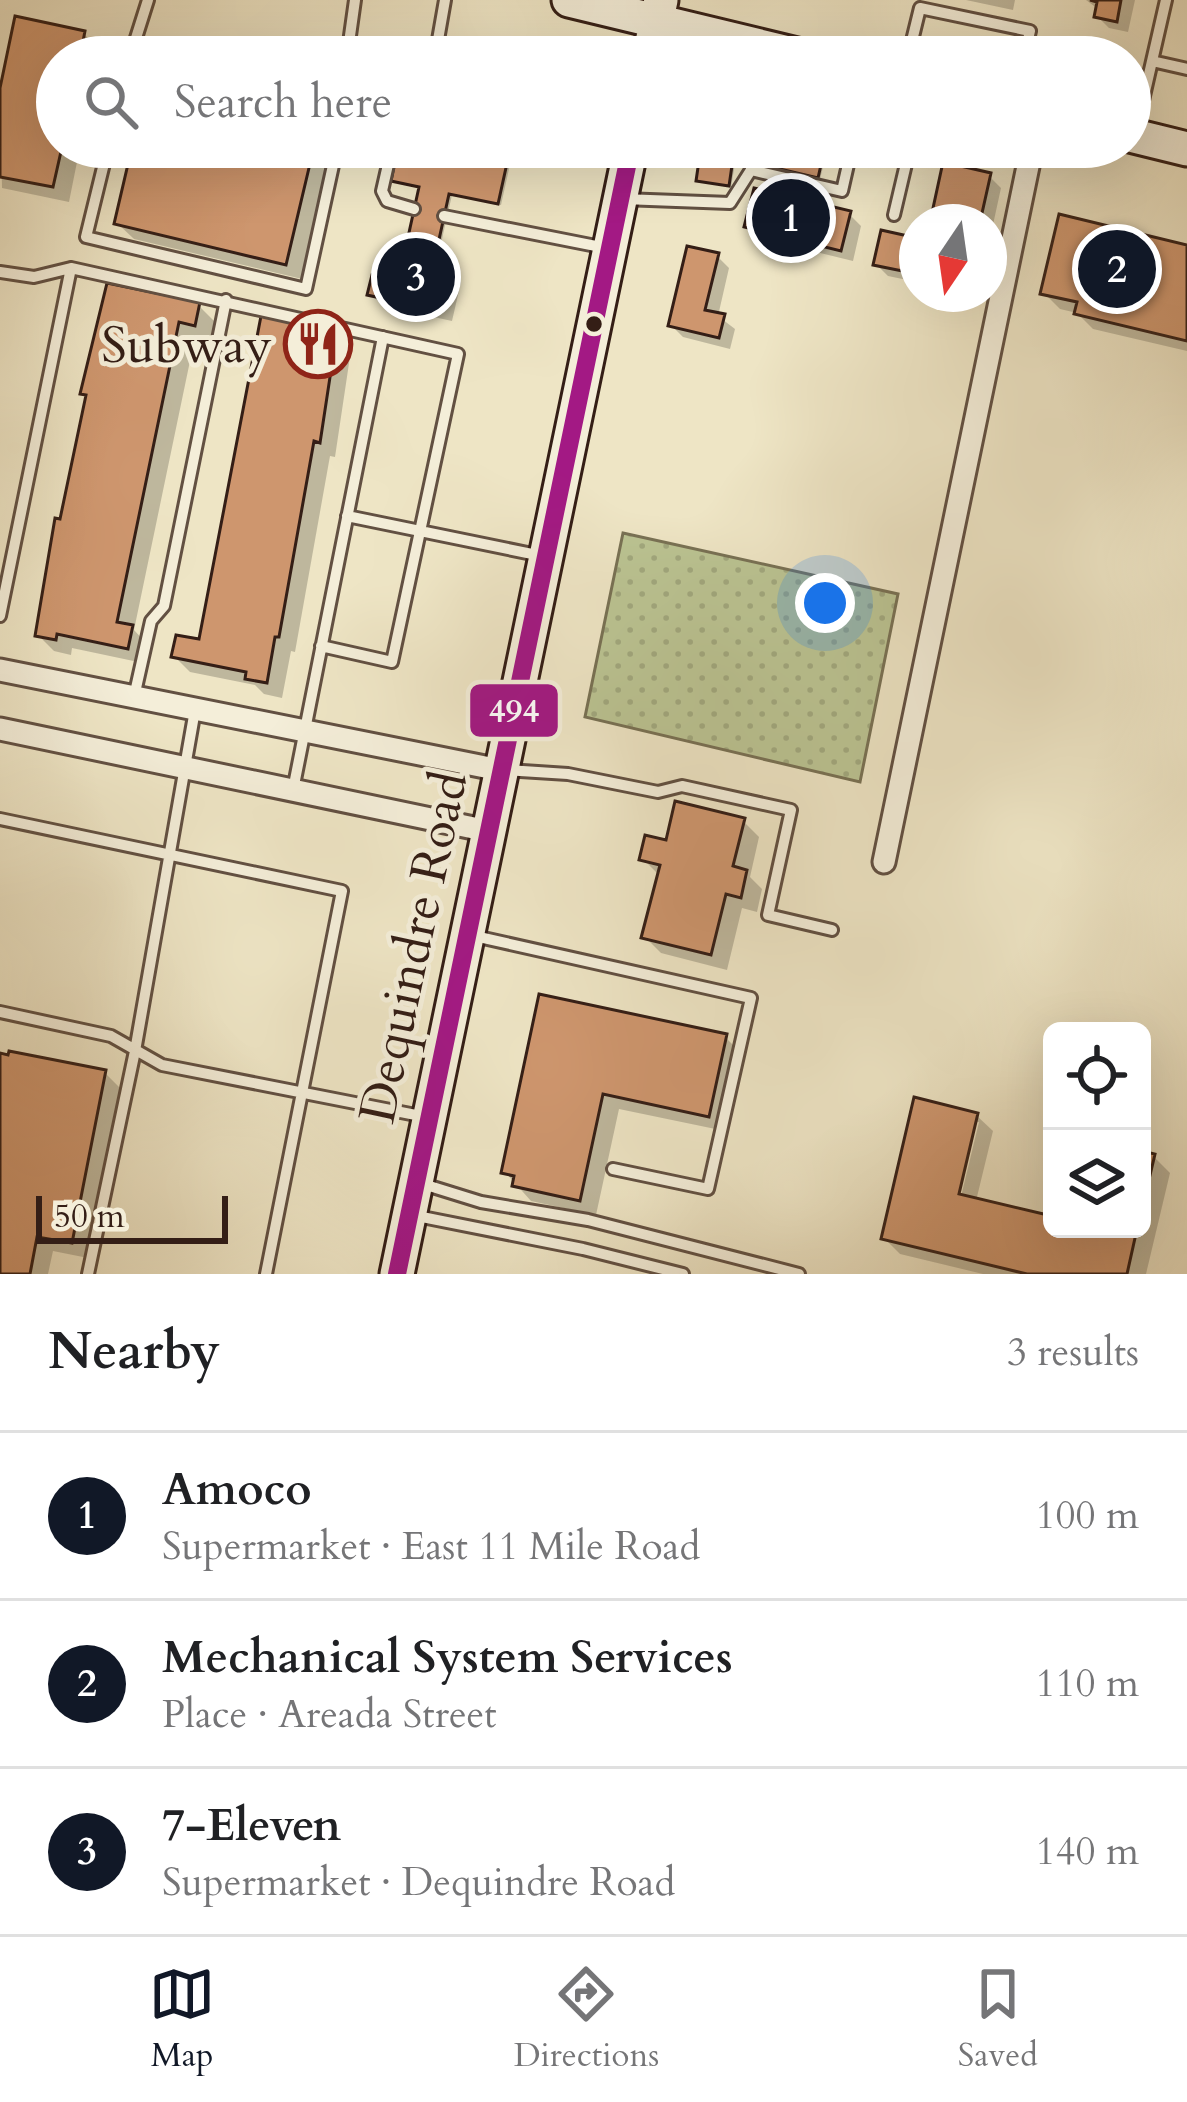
<!DOCTYPE html>
<html lang="en">
<head>
<meta charset="utf-8">
<style>
	:root { --surface:#fff; --page:#f6f6f6; --text:#202124; --muted:#757577; --line:#e0e0e0; --accent:#111827 }
	body { margin:0; font-family:Cardo,serif; background:var(--page); color:var(--text) }
	.controls { position:absolute; right:36px; bottom:36px; display:grid; overflow:hidden; border-radius:18px; box-shadow:0 12px 48px #0002 }
	.controls button { width:108px; height:108px; display:grid; place-items:center; padding:0; border:0; border-bottom:3px solid var(--line); background:var(--surface); color:var(--text); font:60px sans-serif }
	.compass { position:absolute; left:899px; top:204px; width:108px; height:108px; border-radius:50%; background:var(--surface); box-shadow:0 12px 48px #0002; rotate:193deg }
	.scale { position:absolute; left:36px; bottom:30px; width:192px; box-sizing:border-box; padding-left:12px; border:6px solid #341e16; border-top:0; font-size:33px; line-height:42px; white-space:nowrap; color:#341e16; -webkit-text-stroke:9px #f4eed9; paint-order:stroke }
	.you { position:absolute; left:825px; top:603px; width:42px; height:42px; margin:-30px; border:9px solid #fff; border-radius:50%; background:#1a73e8; box-shadow:0 0 0 18px #1a73e833 }
	.badge { display:grid; place-items:center; width:78px; height:78px; border-radius:50%; background:var(--accent); color:#fff; font-size:39px; font-weight:700 }
	.pin { position:absolute; translate:-50% -50%; border:6px solid #fff; box-shadow:0 3px 12px #0006 }
	.list { margin:0; padding:0; list-style:none }
	h2 { display:flex; justify-content:space-between; align-items:center; height:156px; margin:0; padding:0 48px; font-size:51px }
	h2 small { font-size:39px; font-weight:400; color:var(--muted) }
	.list li { display:grid; grid-template-columns:78px 1fr auto; gap:36px; align-items:center; box-sizing:border-box; height:168px; padding:0 48px; border-top:3px solid var(--line) }
	.list b { display:block; font-size:45px; white-space:nowrap }
	.list p { margin:0; font-size:39px; white-space:nowrap; color:var(--muted) }
	.list em { font-size:39px; font-style:normal; color:var(--muted) }
	.icon { flex:none; width:66px; height:66px; fill:none; stroke:currentColor; stroke-width:2; stroke-linecap:round; stroke-linejoin:round }
	.map { position:relative; flex:none; width:1187px; height:1274px; overflow:hidden }
	.search { position:absolute; background:var(--surface); box-shadow:0 12px 48px #0002; left:36px; right:36px; top:36px; height:132px; display:flex; align-items:center; gap:30px; box-sizing:border-box; padding:0 42px; border-radius:66px; color:var(--muted); font-size:45px }
	.sheet { height:660px; background:var(--surface) }
	nav { display:flex; justify-content:space-around; align-items:center; box-sizing:border-box; height:168px; border-top:3px solid var(--line); background:var(--surface); font-size:33px; color:var(--muted) }
	nav a { display:grid; justify-items:center; gap:6px }
	nav .on { color:var(--accent) }
	.map>svg:first-child { display:block }
</style>
</head>
<body>
<div class="map">
<svg width="1187" height="1274" viewBox="0 0 1187 1274">
	<defs>
		<pattern id="grass-dots" width="8" height="8" patternUnits="userSpaceOnUse" patternTransform="scale(3)"><rect width="8" height="8" fill="#bbc493"/><path d="M2 2h.1M6 6h.1" fill="none" stroke="#a1a87e" stroke-width="1.8" stroke-linecap="round"/></pattern>
	</defs>
	<rect width="100%" height="100%" fill="#eee5c5"/>
	<filter id="stains"><feTurbulence type="fractalNoise" baseFrequency=".00167" numOctaves="4"/><feColorMatrix values="0 0 0 0 .2 0 0 0 0 .09 0 0 0 0 .02 0 0 0 .5 -.17"/></filter>
	<radialGradient id="worn" r=".72"><stop offset=".6" stop-color="#630" stop-opacity="0"/><stop offset="1" stop-color="#630" stop-opacity=".3"/></radialGradient>
	<!-- grass -->
	<path fill="url(#grass-dots)" stroke="#787154" stroke-width="3" d="M 623,533 L 898,594 L 860,782 L 585,717 Z"/>
	<!-- shadow -->
	<path fill="#0003" fill-rule="evenodd" d="M 966,0 L 1015,0 L 1013,10 Z
		M 1086,0 L 1135,0 L 1128,32 L 1109,28 L 1097,16 L 1098,9 Z
		M 84,34 L 100,50 L 98,57 L 57,57 L 57,147 L 80,147 L 69,202 L 2,188 L 0,103 Z
		M 135,147 L 282,147 L 311,154 L 327,170 L 302,279 L 134,239 L 117,223 Z
		M 402,147 L 464,147 L 511,160 L 501,205 L 452,195 L 437,261 L 461,282 L 452,321 L 383,306 L 371,294 L 385,281 L 398,259 L 410,252 L 421,188 L 394,180 Z
		M 765,147 L 824,148 L 827,151 L 820,179 L 765,166 L 762,163 Z
		M 733,155 L 736,158 L 731,187 L 699,180 Z
		M 989,176 L 1001,188 L 989,243 L 989,222 L 933,222 Z
		M 849,214 L 861,226 L 853,261 L 759,238 L 747,227 Z
		M 917,241 L 917,282 L 888,276 L 876,264 Z
		M 1187,248 L 1187,351 L 1093,329 L 1077,313 L 1060,309 L 1044,293 Z
		M 717,256 L 729,268 L 718,316 L 735,329 L 730,349 L 683,337 L 671,325 Z
		M 198,305 L 214,321 L 211,340 L 195,337 L 134,630 L 147,644 L 143,663 L 72,648 L 71,655 L 54,651 L 38,635 L 88,398 L 83,393 Z
		M 335,334 L 351,350 L 335,457 L 330,456 L 295,652 L 291,651 L 282,698 L 264,694 L 255,685 L 190,672 L 174,656 L 201,643 Z
		M 743,821 L 759,837 L 750,877 L 762,889 L 757,912 L 742,908 L 727,970 L 661,953 L 645,937 L 660,876 L 643,859 L 668,844 Z
		M 542,998 L 725,1037 L 741,1053 L 725,1131 L 619,1109 L 596,1215 L 531,1201 L 505,1172 Z
		M 0,1053 L 105,1073 L 121,1089 L 88,1258 L 53,1251 L 48,1274 L 0,1274 Z
		M 976,1115 L 993,1131 L 976,1201 L 1052,1219 L 1052,1229 L 1142,1229 L 1142,1154 L 1154,1157 L 1170,1173 L 1146,1274 L 983,1274 L 900,1254 L 884,1238 ZM 973,1122 L 979,1122 L 958,1209 L 952,1208 Z"/>
	<!-- building -->
	<path fill="#ce966e" stroke="#341e16" stroke-width="3" d="M 1090,0 L 1121,0 L 1117,22 L 1094,17 L 1097,2 Z
		M 15,16 L 85,31 L 80,57 L 57,57 L 57,147 L 62,147 L 53,187 L 0,177 L 0,88 Z
		M 132,147 L 295,147 L 313,151 L 286,265 L 114,224 Z
		M 398,147 L 478,147 L 509,154 L 498,204 L 449,194 L 433,267 L 403,260 L 419,187 L 391,181 Z
		M 701,147 L 734,152 L 729,186 L 696,181 Z
		M 762,147 L 825,147 L 818,178 L 759,164 Z
		M 943,162 L 991,173 L 980,222 L 930,222 Z
		M 754,188 L 851,211 L 841,251 L 744,227 Z
		M 1059,214 L 1187,245 L 1187,341 L 1074,314 L 1077,302 L 1040,294 Z
		M 881,230 L 917,238 L 917,274 L 873,265 Z
		M 687,246 L 719,253 L 705,310 L 725,314 L 719,338 L 668,326 Z
		M 406,251 L 439,258 L 442,265 L 450,267 L 441,311 L 367,295 L 372,275 L 383,277 L 388,253 L 398,256 Z
		M 107,283 L 200,302 L 195,326 L 179,322 L 117,622 L 133,625 L 128,649 L 57,634 L 56,640 L 35,636 L 55,518 L 60,519 L 86,395 L 80,394 Z
		M 261,316 L 337,331 L 320,443 L 314,441 L 279,637 L 275,637 L 267,683 L 245,679 L 246,672 L 171,657 L 176,635 L 199,639 Z
		M 675,801 L 745,818 L 733,866 L 747,870 L 741,898 L 726,894 L 711,955 L 641,938 L 660,865 L 639,860 L 645,835 L 666,840 Z
		M 539,994 L 727,1034 L 709,1117 L 603,1094 L 580,1201 L 512,1186 L 514,1176 L 501,1173 Z
		M 9,1051 L 106,1070 L 72,1243 L 37,1237 L 30,1274 L 0,1274 L 0,1053 L 8,1055 Z
		M 914,1097 L 978,1113 L 959,1194 L 1052,1216 L 1052,1229 L 1137,1229 L 1127,1274 L 1027,1274 L 881,1239 Z
		M 1142,1151 L 1155,1154 L 1142,1209 Z"/>
	<g fill="none" stroke-linecap="round" stroke-linejoin="round">
		<!-- service casing -->
		<g stroke="#625042" stroke-width="16">
			<path id="service" d="M 130,57 L 148,0
				M 347,57 L 355,0
				M 435,57 L 445,0
				M 908,57 L 920,8 L 1030,31 L 1024,57
				M 1152,61 L 1187,69
				M 1136,131 L 1166,0
				M 108,147 L 86,237 L 306,289 L 337,147
				M 392,147 L 382,191 L 387,201 L 414,209
				M 751,147 L 751,170 L 842,191 L 852,147
				M 623,199 L 730,203 L 751,170
				M 894,215 L 910,147
				M 444,216 L 606,248
				M 0,272 L 34,277 L 71,268
				M 347,516 L 542,556
				M 0,616 L 71,268 L 458,354 L 392,662 L 321,646
				M 134,697 L 151,621 L 164,606 L 226,300
				M 506,770 L 568,774 L 658,792 L 682,786 L 791,810 L 768,915 L 832,930
				M 293,790 L 383,337
				M 0,819 L 342,891 L 266,1274
				M 470,935 L 751,998 L 708,1189 L 613,1169
				M 0,1012 L 111,1036 L 162,1065 L 426,1117
				M 423,1184 L 481,1202 L 588,1220 L 799,1274
				M 412,1215 L 583,1249 L 683,1274
				M 88,1274 L 135,1051 L 195,710"/>
		</g>
		<!-- minor casing -->
		<g stroke="#625042" stroke-width="27">
			<path id="minor" d="M 0,670 L 500,770
				M 0,729 L 488,831
				M 884,862 L 1032,147"/>
		</g>
		<!-- secondary casing -->
		<g stroke="#341e16" stroke-width="39">
			<path id="secondary" d="M 569,0 L 805,57
				M 649,57 L 661,0
				M 1130,135 L 1187,149
				M 397,1274 L 631,147"/>
		</g>
		<!-- service -->
		<use href="#service" stroke="#f4eed9" stroke-width="10"/>
		<!-- minor -->
		<use href="#minor" stroke="#f4eed9" stroke-width="21"/>
		<!-- secondary -->
		<use href="#secondary" stroke="#f4eed9" stroke-width="33"/>
		<!-- bus-1 casing -->
		<g stroke="#f4eed9" stroke-width="27">
			<path id="bus-1" d="M 397,1274 L 631,147"/>
		</g>
		<!-- bus-1 -->
		<use href="#bus-1" stroke="#a31984" stroke-width="18"/>
	</g>
	<!-- icons -->
	<defs>
		<g id="restaurant-ring" transform="scale(3.45)"><circle r="9.5" fill="#f4eed9" stroke="#8f2418" stroke-width="1.5"/><path d="M-5-6h1v4h1v-4h1v4h1v-4h1v5L-1.5 .5V6h-2V.5L-5-1ZM5-6V6H3V1.5H1.5Q1.5-4 5-6Z" fill="#8f2418"/></g>
	</defs>
	<g fill-rule="evenodd">
		<use href="#restaurant-ring" x="318" y="344"/>
	</g>
	<!-- markers -->
	<circle fill="#341e16" stroke="#f4eed9" stroke-width="4.5" cx="594" cy="324" r="10"/>
	<g text-anchor="middle" stroke-width="10" stroke-linejoin="round" paint-order="stroke">
		<!-- poi labels -->
		<g font-size="51" fill="#341e16" stroke="#f4eed9" text-anchor="end">
			<text x="272" y="362">Subway</text>
		</g>
		<!-- street labels -->
		<g font-size="51" fill="#341e16" stroke="#f4eed9">
			<text transform="translate(412 947) rotate(-78)" y="18">Dequindre Road</text>
		</g>
	</g>
	<rect stroke="#f4eed9" stroke-width="4.5" x="468" y="682" width="92" height="57" rx="12" fill="#a31984"/>
	<g font-size="33" text-anchor="middle" font-weight="bold" fill="#fff">
		<text x="514" y="722">494</text>
	</g>
	<rect width="100%" height="100%" filter="url(#stains)"/>
	<rect width="100%" height="100%" fill="url(#worn)"/>
</svg>
<div class="controls">
<button><svg class="icon" aria-label="locate" viewBox="0 0 24 24"><circle cx="12" cy="12" r="6"/><path d="M12 2v4M12 18v4M2 12h4M18 12h4"/></svg></button>
<button><svg class="icon" aria-label="layers" viewBox="0 0 24 24"><path d="M12 4l9 5-9 5-9-5zM3 14l9 5 9-5"/></svg></button>
</div>
<svg class="compass" viewBox="-18 -18 36 36"><path d="M0-13l5 13h-10z" fill="#e53935"/><path d="M0 13l5-13h-10z" fill="#757577"/></svg>
<div class="scale">50 m</div>
<div class="you"></div>
<div class="pin badge" style="left:791px;top:218px">1</div>
<div class="pin badge" style="left:1117px;top:269px">2</div>
<div class="pin badge" style="left:416px;top:277px">3</div>
<div class="search"><svg class="icon" aria-label="search" viewBox="0 0 24 24"><circle cx="10" cy="10" r="6"/><path d="M15 15l6 6"/></svg>Search here</div>
</div>
<section class="sheet">
<h2>Nearby<small>3 results</small></h2>
<ul class="list">
<li><span class="badge">1</span><div><b>Amoco</b><p>Supermarket · East 11 Mile Road</p></div><em>100 m</em></li>
<li><span class="badge">2</span><div><b>Mechanical System Services</b><p>Place · Areada Street</p></div><em>110 m</em></li>
<li><span class="badge">3</span><div><b>7-Eleven</b><p>Supermarket · Dequindre Road</p></div><em>140 m</em></li>
</ul>
</section>
<nav>
<a class="on"><svg class="icon" aria-label="map" viewBox="0 0 24 24"><path d="M3 6l6-2 6 2 6-2v14l-6 2-6-2-6 2zM9 4v14M15 6v14"/></svg>Map</a>
<a><svg class="icon" aria-label="directions" viewBox="0 0 24 24"><path d="M12 3l9 9-9 9-9-9zM9 14v-3h6M13 9l2 2-2 2"/></svg>Directions</a>
<a><svg class="icon" aria-label="saved" viewBox="0 0 24 24"><path d="M7 4h10v16l-5-4-5 4z"/></svg>Saved</a>
</nav>
</body>
</html>
